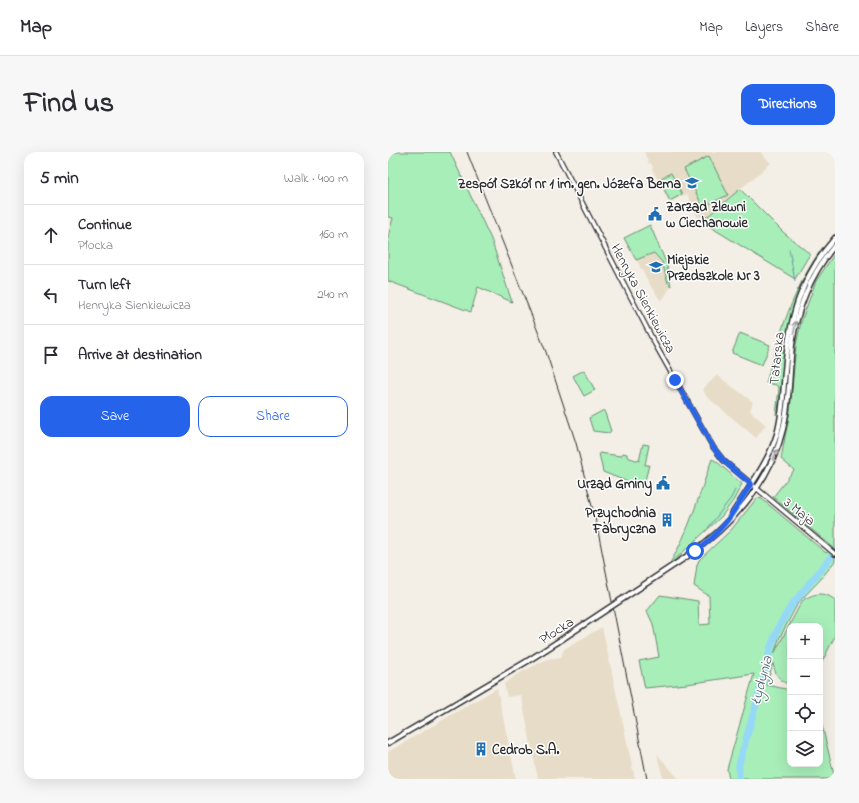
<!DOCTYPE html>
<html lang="en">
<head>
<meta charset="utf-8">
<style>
	:root { --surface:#fff; --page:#f7f7f7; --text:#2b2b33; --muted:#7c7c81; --line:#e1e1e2; --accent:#2563eb }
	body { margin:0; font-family:"Indie Flower",sans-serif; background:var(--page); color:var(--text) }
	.controls { position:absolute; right:12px; bottom:12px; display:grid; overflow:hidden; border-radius:8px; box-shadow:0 4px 16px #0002 }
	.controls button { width:36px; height:36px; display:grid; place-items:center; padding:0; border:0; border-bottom:1px solid var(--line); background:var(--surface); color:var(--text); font:20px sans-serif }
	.stop { position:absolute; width:12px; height:12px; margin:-9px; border:3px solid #2563eb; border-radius:50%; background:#fff }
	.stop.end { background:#2563eb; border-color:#fff; box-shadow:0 1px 4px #0008 }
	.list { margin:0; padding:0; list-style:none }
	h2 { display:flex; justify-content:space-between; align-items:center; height:52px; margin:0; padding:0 16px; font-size:17px }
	h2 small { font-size:13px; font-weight:400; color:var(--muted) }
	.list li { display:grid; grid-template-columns:26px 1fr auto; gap:12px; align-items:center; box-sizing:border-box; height:60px; padding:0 16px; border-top:1px solid var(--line) }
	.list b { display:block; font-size:15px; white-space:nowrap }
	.list p { margin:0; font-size:13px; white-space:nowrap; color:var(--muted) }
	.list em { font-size:13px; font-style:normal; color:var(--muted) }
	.actions { display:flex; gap:8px; padding:12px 16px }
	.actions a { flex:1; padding:9px 0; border:1px solid var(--accent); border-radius:12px; text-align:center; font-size:14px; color:var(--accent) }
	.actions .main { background:var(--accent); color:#fff }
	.icon { flex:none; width:22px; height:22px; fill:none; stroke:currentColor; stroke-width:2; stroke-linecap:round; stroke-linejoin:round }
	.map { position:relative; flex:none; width:447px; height:627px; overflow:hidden; border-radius:12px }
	header { display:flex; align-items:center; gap:24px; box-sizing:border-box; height:56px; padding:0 20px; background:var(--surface); border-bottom:1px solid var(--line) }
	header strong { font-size:19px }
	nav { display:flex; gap:22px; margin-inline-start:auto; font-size:14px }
	.intro { display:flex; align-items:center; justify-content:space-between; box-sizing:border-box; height:96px; padding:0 24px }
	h1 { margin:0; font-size:28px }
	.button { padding:10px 18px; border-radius:12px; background:var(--accent); color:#fff; font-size:14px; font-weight:700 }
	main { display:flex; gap:24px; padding:0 24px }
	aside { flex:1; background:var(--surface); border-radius:12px; box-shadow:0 4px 16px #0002 }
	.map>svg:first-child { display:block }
</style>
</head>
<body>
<header>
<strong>Map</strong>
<nav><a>Map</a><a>Layers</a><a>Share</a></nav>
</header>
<div class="intro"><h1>Find us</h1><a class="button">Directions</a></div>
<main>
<aside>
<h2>5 min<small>Walk · 400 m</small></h2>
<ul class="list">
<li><svg class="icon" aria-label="ahead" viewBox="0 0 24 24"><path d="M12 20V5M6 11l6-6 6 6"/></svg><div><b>Continue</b><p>Płocka</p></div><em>160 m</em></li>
<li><svg class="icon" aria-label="left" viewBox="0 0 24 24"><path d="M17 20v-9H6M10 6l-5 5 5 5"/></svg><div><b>Turn left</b><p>Henryka Sienkiewicza</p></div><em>240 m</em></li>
<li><svg class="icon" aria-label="arrive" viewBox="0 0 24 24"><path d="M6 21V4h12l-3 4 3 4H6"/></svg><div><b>Arrive at destination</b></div></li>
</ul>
<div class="actions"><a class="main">Save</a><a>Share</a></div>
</aside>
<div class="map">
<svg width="447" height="627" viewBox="0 0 447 627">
	<rect width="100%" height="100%" fill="#f4efe6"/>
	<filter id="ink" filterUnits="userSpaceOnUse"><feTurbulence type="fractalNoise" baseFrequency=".025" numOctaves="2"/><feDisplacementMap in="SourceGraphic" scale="8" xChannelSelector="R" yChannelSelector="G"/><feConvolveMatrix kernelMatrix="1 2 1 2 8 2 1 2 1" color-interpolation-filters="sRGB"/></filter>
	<g filter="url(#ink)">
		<!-- built -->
		<path fill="#e7dcc7" d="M 256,0 L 372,0 L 383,11 L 320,64 L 311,68 L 299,42 L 281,50 L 264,17 L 265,15 L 263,11 L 261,12 Z
			M 262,73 L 279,113 L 283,133 L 282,136 L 275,147 L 272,148 L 266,138 L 265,138 L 236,86 Z
			M 329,223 L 365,250 L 362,259 L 378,273 L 368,286 L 318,244 L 315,237 Z
			M 214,475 L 247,627 L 150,627 L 133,543 L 119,545 L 116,532 L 130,522 L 159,507 L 173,505 L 176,497 Z
			M 109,536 L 128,627 L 0,627 L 0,600 Z
			M 269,602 L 291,627 L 275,627 Z"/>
		<!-- green -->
		<path fill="#a8eeb9" stroke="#6a8c72" d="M 0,0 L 62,0 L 103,87 L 124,150 L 90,135 L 83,160 L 0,129 L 0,85 L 5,66 L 0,65 Z
			M 321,4 L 340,43 L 315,55 L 296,17 Z
			M 283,21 L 294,42 L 282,49 L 271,27 Z
			M 352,37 L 395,80 L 422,102 L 407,127 L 311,68 L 320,64 Z
			M 262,73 L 279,113 L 283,134 L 280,131 L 274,110 L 266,101 L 248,108 L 236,86 Z
			M 435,95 L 436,96 L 416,128 L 404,160 L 398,190 L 394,232 L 390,260 L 388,263 L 391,236 L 388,233 L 378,231 C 391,183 405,136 435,95 Z
			M 447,101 L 447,397 L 385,345 L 406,318 L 393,307 L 402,258 L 408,193 L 413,170 L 428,129 Z
			M 352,181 L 382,193 L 374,213 L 344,201 Z
			M 196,218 L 207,238 L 196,244 L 185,224 Z
			M 216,258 L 223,279 L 221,281 L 205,279 L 201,266 Z
			M 255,292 L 261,293 L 257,313 L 261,313 L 255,336 L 215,320 L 211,301 L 233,304 L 235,301 L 239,302 L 239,305 L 251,309 Z
			M 324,307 L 328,309 L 354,332 L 345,349 L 333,365 L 281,413 C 301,380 311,343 324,307 Z
			M 369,346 L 374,347 L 438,401 L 442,398 L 447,402 L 447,409 L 432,428 L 410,451 L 391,487 L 386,502 L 414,449 C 425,441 436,439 447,448 L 447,484 L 432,514 L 432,474 L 402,474 L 402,533 C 391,529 386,521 385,510 L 379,533 L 402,538 L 402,612 L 432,612 L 432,565 L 447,627 L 341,627 L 339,617 L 341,610 L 366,522 L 299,532 L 257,536 L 251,509 L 271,505 L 265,472 L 259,459 L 272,443 L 310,449 L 311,473 L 322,472 L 321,444 L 306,434 L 309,413 L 311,408 L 343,378 Z"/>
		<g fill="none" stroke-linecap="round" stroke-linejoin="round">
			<!-- stream -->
			<path stroke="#6b93a5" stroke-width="1" d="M 401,97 L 407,129
				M 446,101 L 447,102
				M 320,376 L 343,346 L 347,338"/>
			<!-- river -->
			<path stroke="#95d9f7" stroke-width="7" d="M 351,627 L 351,612 L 378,517 L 382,497 L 390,476 L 403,454 L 447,400"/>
			<!-- tertiary casing -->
			<g stroke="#2b2b2b" stroke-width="6">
				<path id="tertiary" d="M 168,0 L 267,192 L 325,295 L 336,309 L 447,402"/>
			</g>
			<!-- secondary casing -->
			<g stroke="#2b2b2b" stroke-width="7">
				<path id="secondary" d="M 343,364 C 359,338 380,312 389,282 C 395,262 395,240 397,219 C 401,167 412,126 447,86
					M 298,405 C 342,375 383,330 395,277 C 402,250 401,221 404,193 C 409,155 423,122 447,93
					M 0,591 L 138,510 L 168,491"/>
			</g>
			<!-- tertiary -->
			<use href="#tertiary" stroke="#fff" stroke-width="3.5"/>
			<!-- secondary -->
			<use href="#secondary" stroke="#fff" stroke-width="4"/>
			<!-- rail -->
			<path stroke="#2b2b2b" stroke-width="1" d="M 79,0 L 158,200 L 188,291 L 209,374 L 259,627"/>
			<!-- secondary-bridge casing -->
			<g stroke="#2b2b2b" stroke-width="7" stroke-linecap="butt">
				<path id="secondary-bridge" d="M 168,491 L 298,405"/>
			</g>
			<!-- secondary-bridge -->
			<use href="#secondary-bridge" stroke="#fff" stroke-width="4"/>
		</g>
		<!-- one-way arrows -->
		<defs><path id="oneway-shaft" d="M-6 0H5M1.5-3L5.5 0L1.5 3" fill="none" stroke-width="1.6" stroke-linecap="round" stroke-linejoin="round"/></defs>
		<g stroke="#a0a0a0">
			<use href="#oneway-shaft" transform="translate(407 175) rotate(-78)"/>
			<use href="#oneway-shaft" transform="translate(387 303) rotate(-68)"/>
		</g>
	</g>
	<g fill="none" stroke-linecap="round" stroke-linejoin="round" filter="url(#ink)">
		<!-- route -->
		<path stroke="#2563eb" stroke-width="5" d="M 287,228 L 325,295 L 336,309 L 363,332 C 345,361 336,379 307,399"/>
	</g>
	<!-- icons -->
	<defs>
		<g id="school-bare" transform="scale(1.08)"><path d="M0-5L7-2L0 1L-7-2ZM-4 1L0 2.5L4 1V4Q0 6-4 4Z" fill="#1f6fb2" stroke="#fff" stroke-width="2.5" paint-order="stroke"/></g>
		<g id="civic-bare" transform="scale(1.08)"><path d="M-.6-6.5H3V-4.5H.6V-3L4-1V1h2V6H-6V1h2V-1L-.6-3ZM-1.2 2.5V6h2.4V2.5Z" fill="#1f6fb2" stroke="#fff" stroke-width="2.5" paint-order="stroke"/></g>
		<g id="building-bare" transform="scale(1.08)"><path d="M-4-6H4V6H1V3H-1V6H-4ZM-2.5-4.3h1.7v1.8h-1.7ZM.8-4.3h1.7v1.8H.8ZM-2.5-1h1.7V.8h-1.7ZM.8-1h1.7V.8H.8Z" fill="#1f6fb2" stroke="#fff" stroke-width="2.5" paint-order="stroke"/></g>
	</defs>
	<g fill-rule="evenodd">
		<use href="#school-bare" x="304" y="31"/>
		<use href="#civic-bare" x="267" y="62"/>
		<use href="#school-bare" x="268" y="115"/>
		<use href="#civic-bare" x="275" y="331"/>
		<use href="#building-bare" x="279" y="368"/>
		<use href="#building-bare" x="93" y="597"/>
	</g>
	<g text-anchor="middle" stroke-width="3" stroke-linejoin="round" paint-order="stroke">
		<!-- poi labels -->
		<g font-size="14" font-weight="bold" fill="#2b2b2b" stroke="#fff" text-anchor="end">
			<text x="293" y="36">Zespół Szkół nr 1 im. gen. Józefa Bema</text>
			<text x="278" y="59" text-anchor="start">Zarząd Zlewni<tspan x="278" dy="16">w Ciechanowie</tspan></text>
			<text x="279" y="112" text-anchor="start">Miejskie<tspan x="279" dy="16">Przedszkole Nr 3</tspan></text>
			<text x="264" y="336">Urząd Gminy</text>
			<text x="268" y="365">Przychodnia<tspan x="268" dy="16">Fabryczna</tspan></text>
			<text x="104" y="602" text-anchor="start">Cedrob S.A.</text>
		</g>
		<!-- street labels -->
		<g font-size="14" fill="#2b2b2b" stroke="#fff">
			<text transform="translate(256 146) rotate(62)" y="5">Henryka Sienkiewicza</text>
			<text transform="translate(388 206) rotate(-84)" y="5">Tatarska</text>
			<text transform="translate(412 359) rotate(39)" y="5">3 Maja</text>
			<text transform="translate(168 478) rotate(-33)" y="5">Płocka</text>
		</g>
		<!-- water labels -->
		<g font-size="15" font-style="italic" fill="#4b5f68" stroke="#fff">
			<text transform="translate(373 528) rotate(-75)" y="5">Łydynia</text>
		</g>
	</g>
</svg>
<div class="controls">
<button>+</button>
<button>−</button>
<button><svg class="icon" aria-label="locate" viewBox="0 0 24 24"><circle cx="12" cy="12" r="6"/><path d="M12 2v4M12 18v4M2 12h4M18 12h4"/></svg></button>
<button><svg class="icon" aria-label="layers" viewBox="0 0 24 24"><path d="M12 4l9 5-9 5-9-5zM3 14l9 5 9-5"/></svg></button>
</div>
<div class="stop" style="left:307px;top:399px"></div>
<div class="stop end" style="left:287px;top:228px"></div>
</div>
</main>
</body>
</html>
